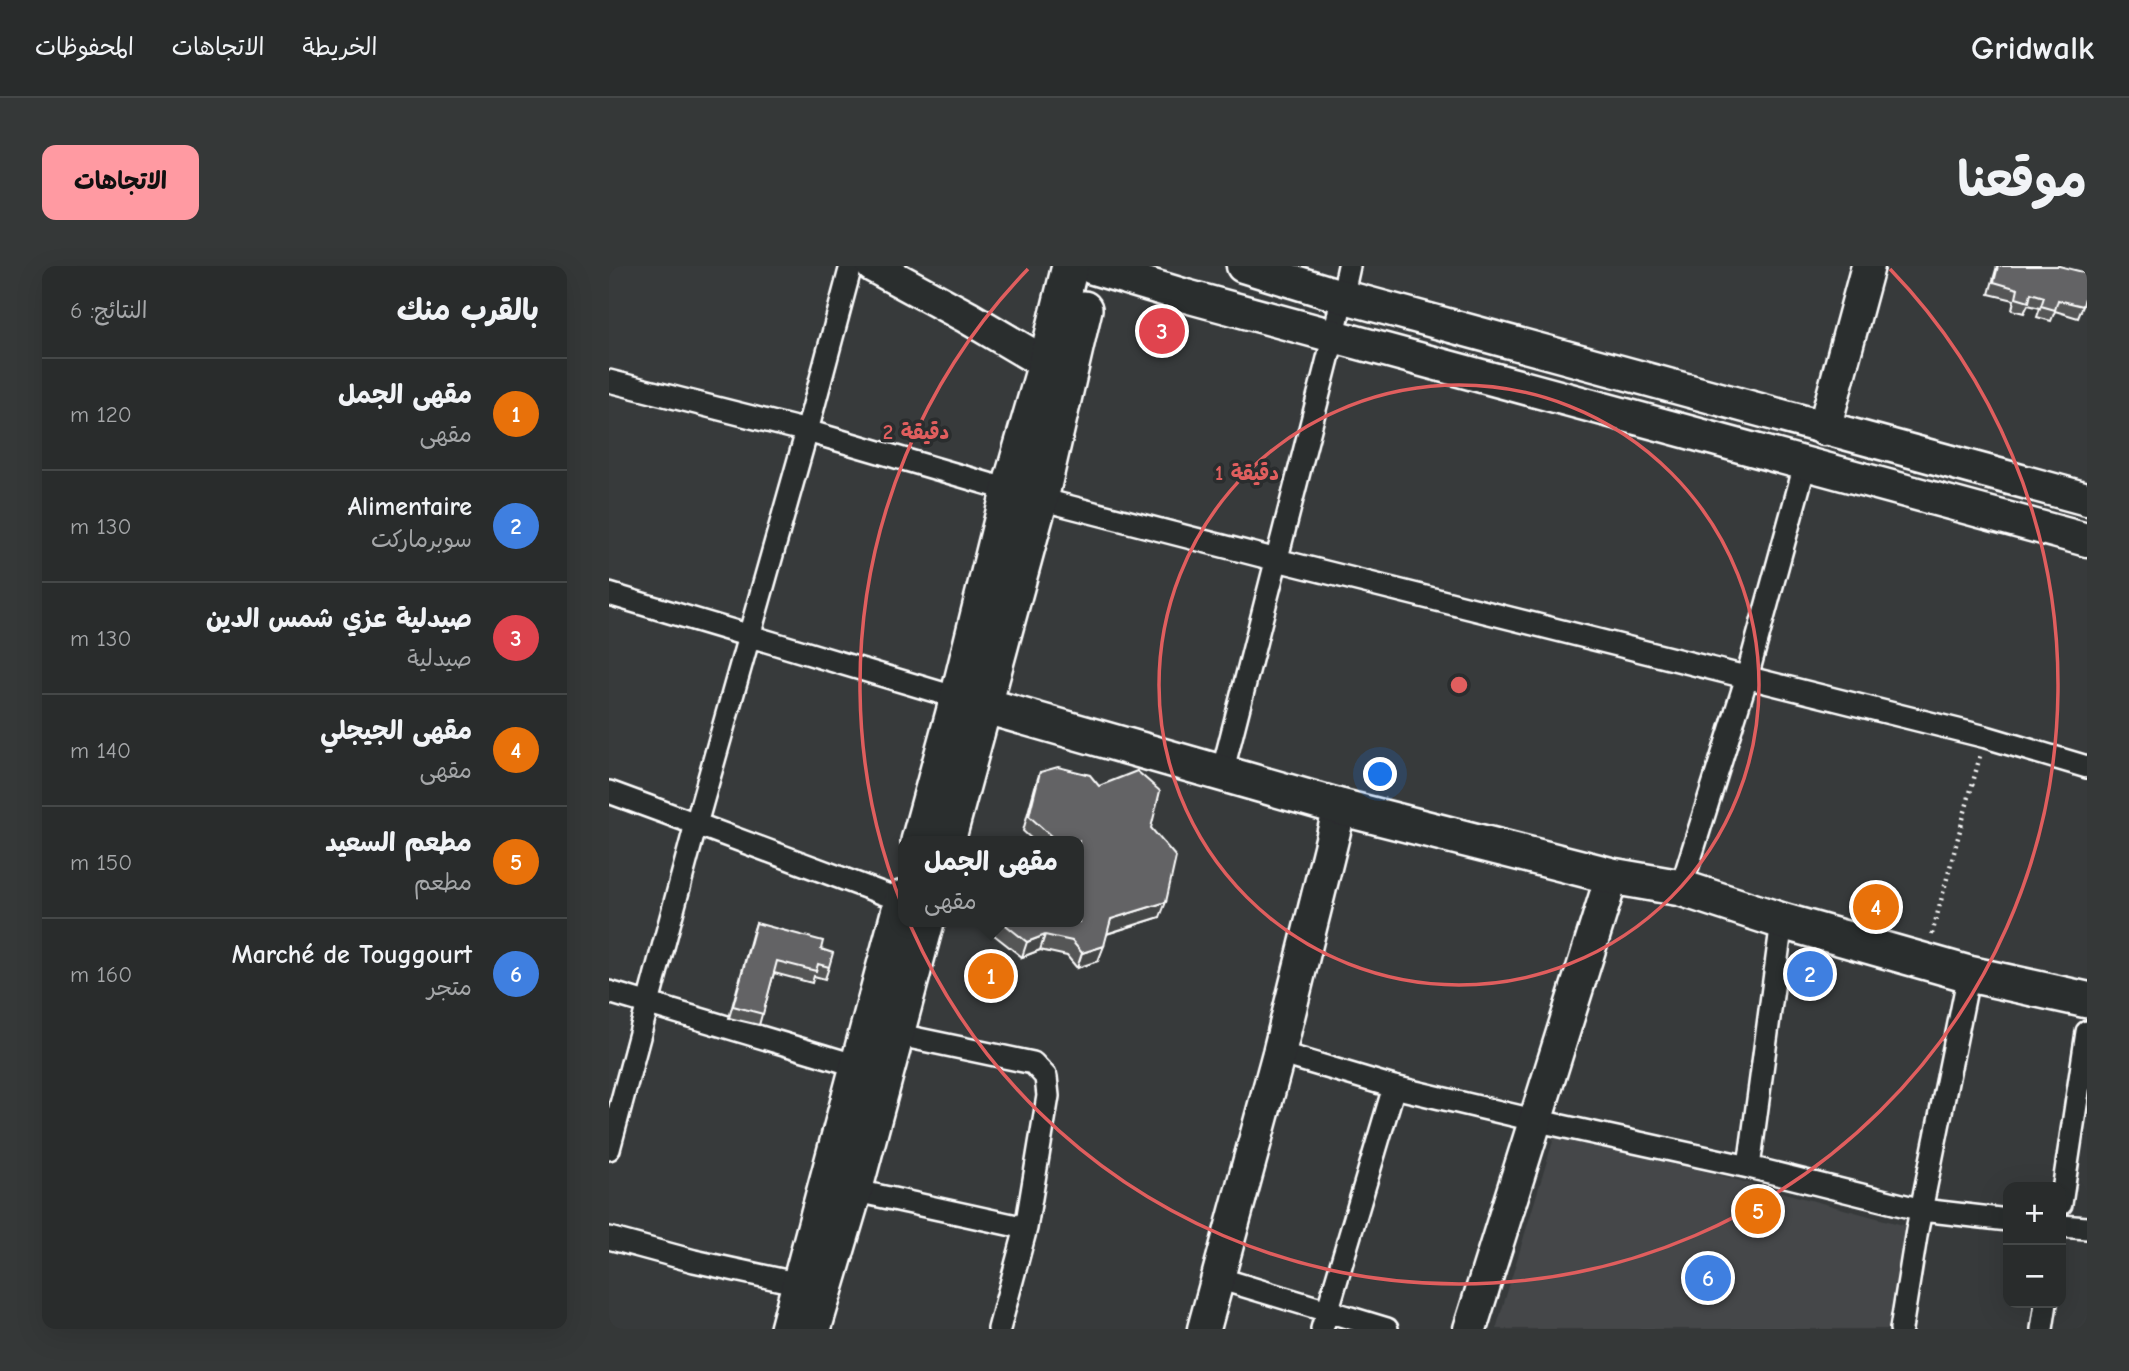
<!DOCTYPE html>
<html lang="ar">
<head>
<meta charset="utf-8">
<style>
	:root { --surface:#292c2c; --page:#353838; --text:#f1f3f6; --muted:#a5a7a9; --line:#454848; --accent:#ff9aa2 }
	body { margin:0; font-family:"Comic Neue","Playpen Sans Arabic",sans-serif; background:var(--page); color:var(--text); direction:rtl }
	.controls { position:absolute; right:21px; bottom:21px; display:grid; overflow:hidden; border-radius:14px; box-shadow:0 7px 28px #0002 }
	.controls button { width:63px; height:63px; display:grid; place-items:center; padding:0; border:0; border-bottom:2px solid var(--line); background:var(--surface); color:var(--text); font:35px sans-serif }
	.you { position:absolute; left:772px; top:509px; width:24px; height:24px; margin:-18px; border:5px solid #fff; border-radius:50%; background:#1a73e8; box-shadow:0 0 0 10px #1a73e833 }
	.badge { display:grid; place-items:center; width:46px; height:46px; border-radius:50%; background:var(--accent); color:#fff; font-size:23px; font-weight:700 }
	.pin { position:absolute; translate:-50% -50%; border:4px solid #fff; box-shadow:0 2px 7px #0006 }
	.popup { position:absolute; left:289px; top:570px; width:186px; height:91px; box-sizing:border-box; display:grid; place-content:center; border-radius:14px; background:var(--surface); filter:drop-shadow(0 2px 5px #0005); font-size:23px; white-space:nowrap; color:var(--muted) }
	.popup b { font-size:26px; color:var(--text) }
	.popup::after { content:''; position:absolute; left:50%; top:100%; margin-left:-14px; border:14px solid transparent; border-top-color:var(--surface) }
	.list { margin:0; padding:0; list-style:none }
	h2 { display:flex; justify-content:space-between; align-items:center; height:91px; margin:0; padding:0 28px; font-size:30px }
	h2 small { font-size:23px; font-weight:400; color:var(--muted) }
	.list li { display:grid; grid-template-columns:46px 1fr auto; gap:21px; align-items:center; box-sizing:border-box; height:112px; padding:0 28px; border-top:2px solid var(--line) }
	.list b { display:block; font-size:26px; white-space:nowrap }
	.list p { margin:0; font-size:23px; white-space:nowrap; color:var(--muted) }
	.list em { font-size:23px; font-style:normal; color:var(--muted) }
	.map { position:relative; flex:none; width:1478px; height:1063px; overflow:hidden; direction:ltr; border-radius:14px }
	header { display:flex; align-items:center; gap:42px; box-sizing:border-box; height:98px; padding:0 35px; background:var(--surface); border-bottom:2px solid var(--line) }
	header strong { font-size:33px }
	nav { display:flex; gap:38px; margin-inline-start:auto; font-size:24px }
	.intro { display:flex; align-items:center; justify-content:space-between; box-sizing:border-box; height:168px; padding:0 42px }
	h1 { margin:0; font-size:49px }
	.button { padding:18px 32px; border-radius:14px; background:var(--accent); color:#111; font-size:24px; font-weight:700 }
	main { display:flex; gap:42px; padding:0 42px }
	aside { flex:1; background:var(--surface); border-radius:14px; box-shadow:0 7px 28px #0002 }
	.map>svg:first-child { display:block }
</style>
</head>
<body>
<header>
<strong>Gridwalk</strong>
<nav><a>الخريطة</a><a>الاتجاهات</a><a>المحفوظات</a></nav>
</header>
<div class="intro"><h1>موقعنا</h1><a class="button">الاتجاهات</a></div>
<main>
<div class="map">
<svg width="1478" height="1063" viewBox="0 0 1478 1063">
	<rect width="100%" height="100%" fill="#373a3b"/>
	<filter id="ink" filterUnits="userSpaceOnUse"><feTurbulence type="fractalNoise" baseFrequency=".0143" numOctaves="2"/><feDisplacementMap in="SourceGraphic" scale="14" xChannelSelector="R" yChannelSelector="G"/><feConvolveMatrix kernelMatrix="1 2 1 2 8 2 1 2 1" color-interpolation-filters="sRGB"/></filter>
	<g filter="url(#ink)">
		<!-- built -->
		<path fill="#444748" d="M 947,865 L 1305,962 L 1288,1063 L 887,1063 Z"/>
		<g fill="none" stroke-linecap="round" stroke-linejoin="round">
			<!-- street casing -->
			<g stroke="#fff" stroke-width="26">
				<path id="street" d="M 0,115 L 198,165 L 431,233 L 668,294 L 1377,471 L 1478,501
					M 0,328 L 349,432
					M 613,507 L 725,69 L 740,0
					M 0,526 L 87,558 L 198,165 L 242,0
					M 1072,622 L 1138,411 L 1196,199
					M 0,726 L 249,800
					M 276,766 L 424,797 L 437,811 L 439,830 L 417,962
					M 670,787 L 785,821 L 925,854 L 1140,901 L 1313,944 L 1399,954
					M 0,883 L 87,558 L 294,635
					M 1140,901 L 1173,655
					M 234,922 L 417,962 L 390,1063
					M 1452,938 L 1478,766
					M 1452,960 L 1478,962
					M 0,972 L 85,995 L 191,1018
					M 609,1012 L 778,1063
					M 713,1063 L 785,821
					M 1292,1063 L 1308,964 L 1360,708
					M 1433,1063 L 1437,1037"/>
			</g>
			<!-- secondary casing -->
			<g stroke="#fff" stroke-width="37">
				<path id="secondary" d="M 264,0 L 358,51 L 458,110
					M 634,0 L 732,30 L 1478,233
					M 484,2 L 577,30 L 1478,274
					M 1215,163 L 1259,0
					M 595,1063 L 670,787 L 731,541
					M 861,1063 L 1003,610"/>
			</g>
			<!-- primary casing -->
			<g stroke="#fff" stroke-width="40">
				<path id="primary" d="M 349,432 L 731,541 L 1003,610 L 1072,622 L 1173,655 L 1360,708 L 1478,734
					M 310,575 L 349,432 L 401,222 L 437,98 L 461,0
					M 338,575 L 431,233 L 475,43
					M 179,1063 L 294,632
					M 204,1063 L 245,925 L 317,656"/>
			</g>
			<!-- path -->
			<path stroke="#fff" stroke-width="4.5" stroke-dasharray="2 5" stroke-linecap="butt" d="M 1323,668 L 1371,490"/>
			<!-- street -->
			<use href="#street" stroke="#2a2d2e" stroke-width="21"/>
			<!-- secondary -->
			<use href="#secondary" stroke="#2a2d2e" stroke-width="32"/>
			<!-- primary -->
			<use href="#primary" stroke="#2a2d2e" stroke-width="35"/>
		</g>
		<!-- wall -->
		<path fill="#555657" stroke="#fff" stroke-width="2" d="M 1388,0 L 1450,0 L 1474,40 L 1469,52 L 1446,45 L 1442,55 L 1428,51 L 1431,42 L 1419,39 L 1415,47 L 1403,44 L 1405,34 L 1380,28 Z
			M 431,506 L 490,520 L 542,562 L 551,651 L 498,668 L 489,695 L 468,702 L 458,690 L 431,684 L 413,691 L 385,669 L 389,656 L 470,656 L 470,575 L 425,575 L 414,565 L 426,521 Z
			M 147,657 L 220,701 L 216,713 L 205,710 L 203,717 L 165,707 L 150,759 L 120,752 L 143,669 Z"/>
		<!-- shaded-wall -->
		<path fill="#454647" stroke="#fff" stroke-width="2" d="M 557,636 L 551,651 L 497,668 L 502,653 Z
			M 436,669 L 431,684 L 413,691 L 418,676 Z
			M 495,680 L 489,695 L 468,702 L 473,687 Z"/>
		<!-- building -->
		<path fill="#636465" stroke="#fff" stroke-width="2" d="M 1389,0 L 1450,0 L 1478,7 L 1478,23 L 1474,40 L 1449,34 L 1446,44 L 1432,40 L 1435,31 L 1422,27 L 1420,36 L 1407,32 L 1409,23 L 1385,16 Z
			M 449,501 L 481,509 L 490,520 L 528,505 L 551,525 L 542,562 L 567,591 L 557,636 L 502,653 L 495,680 L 473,687 L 463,675 L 436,669 L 418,676 L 393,656 L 470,656 L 470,575 L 441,575 L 443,571 L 420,550 L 431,506 Z
			M 147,657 L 214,675 L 212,683 L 224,687 L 220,701 L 209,698 L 207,705 L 168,695 L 154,748 L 124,740 Z"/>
	</g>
	<!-- distance rings -->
	<g fill="none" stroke="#e05e5e" stroke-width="3.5">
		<circle cx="850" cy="419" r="300"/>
		<path d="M1281 3A599 599 0 1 1 419 3"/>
	</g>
	<circle cx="850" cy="419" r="10" fill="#e05e5e" stroke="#2a2d2e" stroke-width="3.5"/>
	<g font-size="21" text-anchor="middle" font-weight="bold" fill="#e05e5e" stroke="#2a2d2e" stroke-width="7" stroke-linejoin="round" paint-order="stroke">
		<text x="307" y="173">2 دقيقة</text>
		<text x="638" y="214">1 دقيقة</text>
	</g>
</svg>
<div class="controls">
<button>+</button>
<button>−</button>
</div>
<div class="you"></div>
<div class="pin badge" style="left:382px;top:710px;background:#e8710a">1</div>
<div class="popup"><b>مقهى الجمل</b>مقهى</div>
<div class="pin badge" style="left:1201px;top:708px;background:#3f7fe0">2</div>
<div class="pin badge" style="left:553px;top:65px;background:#e0444e">3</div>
<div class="pin badge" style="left:1267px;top:641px;background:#e8710a">4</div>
<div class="pin badge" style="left:1149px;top:945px;background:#e8710a">5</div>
<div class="pin badge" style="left:1099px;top:1012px;background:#3f7fe0">6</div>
</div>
<aside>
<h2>بالقرب منك<small>النتائج: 6</small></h2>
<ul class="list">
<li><span class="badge" style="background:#e8710a">1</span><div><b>مقهى الجمل</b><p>مقهى</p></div><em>120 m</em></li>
<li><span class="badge" style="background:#3f7fe0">2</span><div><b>Alimentaire</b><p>سوبرماركت</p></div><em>130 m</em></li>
<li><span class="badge" style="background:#e0444e">3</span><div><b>صيدلية عزي شمس الدين</b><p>صيدلية</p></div><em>130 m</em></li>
<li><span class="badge" style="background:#e8710a">4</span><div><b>مقهى الجيجلي</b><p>مقهى</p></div><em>140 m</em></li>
<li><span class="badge" style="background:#e8710a">5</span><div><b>مطعم السعيد</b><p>مطعم</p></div><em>150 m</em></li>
<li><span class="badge" style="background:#3f7fe0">6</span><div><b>Marché de Touggourt</b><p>متجر</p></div><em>160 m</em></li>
</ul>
</aside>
</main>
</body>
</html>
